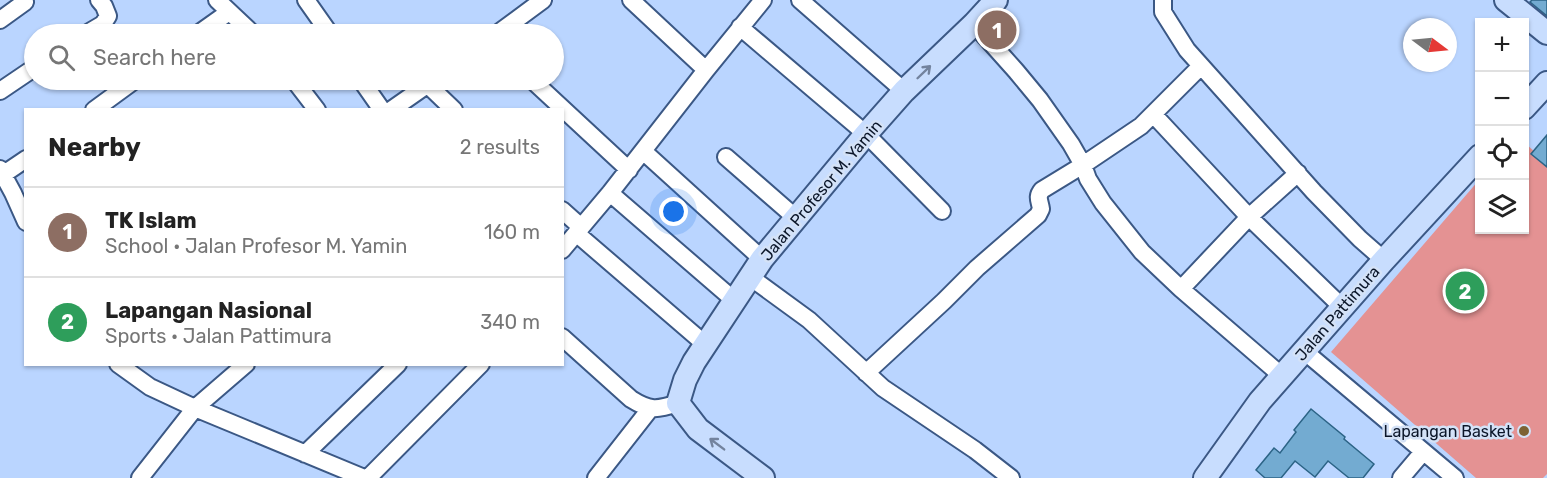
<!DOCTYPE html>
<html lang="en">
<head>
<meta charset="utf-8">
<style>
	:root { --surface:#fff; --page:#f6f6f6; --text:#222; --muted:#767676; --line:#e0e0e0; --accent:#7d6234 }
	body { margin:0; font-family:Rubik,sans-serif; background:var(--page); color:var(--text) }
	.controls { position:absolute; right:18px; top:18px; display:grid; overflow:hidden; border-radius:0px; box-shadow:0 2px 4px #0004 }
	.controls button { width:54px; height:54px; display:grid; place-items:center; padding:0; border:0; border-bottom:2px solid var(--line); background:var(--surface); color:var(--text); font:30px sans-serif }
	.compass { position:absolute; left:1403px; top:18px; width:54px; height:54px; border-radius:50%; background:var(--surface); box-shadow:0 2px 4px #0004; rotate:106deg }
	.you { position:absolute; left:674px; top:212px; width:21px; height:21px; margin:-15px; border:4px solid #fff; border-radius:50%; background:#1a73e8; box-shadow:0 0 0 9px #1a73e833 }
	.badge { display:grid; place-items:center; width:39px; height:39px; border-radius:50%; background:var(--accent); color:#fff; font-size:20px; font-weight:700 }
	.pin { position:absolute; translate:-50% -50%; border:3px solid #fff; box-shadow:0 2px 6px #0006 }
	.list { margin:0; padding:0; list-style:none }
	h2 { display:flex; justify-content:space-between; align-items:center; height:78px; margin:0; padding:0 24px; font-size:26px }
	h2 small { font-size:20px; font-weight:400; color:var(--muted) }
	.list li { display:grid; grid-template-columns:39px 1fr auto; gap:18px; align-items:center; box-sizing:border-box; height:90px; padding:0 24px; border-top:2px solid var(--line) }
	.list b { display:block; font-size:22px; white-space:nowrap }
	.list p { margin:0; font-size:20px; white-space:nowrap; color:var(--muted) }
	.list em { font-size:20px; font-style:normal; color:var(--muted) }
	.icon { flex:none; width:33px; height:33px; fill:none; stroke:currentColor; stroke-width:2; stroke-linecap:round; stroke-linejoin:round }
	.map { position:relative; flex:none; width:1547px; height:478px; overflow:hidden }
	.search { position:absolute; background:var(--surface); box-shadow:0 2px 4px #0004; left:24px; top:24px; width:540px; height:66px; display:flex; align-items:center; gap:15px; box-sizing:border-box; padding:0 21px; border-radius:33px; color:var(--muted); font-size:22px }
	.panel { position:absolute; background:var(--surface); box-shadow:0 2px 4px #0004; left:24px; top:108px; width:540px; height:258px; border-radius:0px }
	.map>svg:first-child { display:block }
</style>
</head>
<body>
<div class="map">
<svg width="1547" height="478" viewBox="0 0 1547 478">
	<rect width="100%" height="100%" fill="#bad5ff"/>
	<!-- green -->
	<path fill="#e49293" d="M 1525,143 L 1547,163 L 1547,474 L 1543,478 L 1476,478 L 1331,352 L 1479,180 L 1480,230 L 1524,230 Z"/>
	<!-- building -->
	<path fill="#73abd1" stroke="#2c6486" stroke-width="1.5" d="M 1532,0 L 1547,0 L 1547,16 L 1530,2 Z
		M 1547,135 L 1547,167 L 1531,154 Z
		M 1311,409 L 1345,437 L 1344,439 L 1374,464 L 1363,478 L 1349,478 L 1328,461 L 1315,477 L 1295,461 L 1281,478 L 1265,478 L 1256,470 L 1274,448 L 1280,453 L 1296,432 L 1294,430 Z"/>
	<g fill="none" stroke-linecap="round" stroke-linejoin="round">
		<!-- street casing -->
		<g stroke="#3b5885" stroke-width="20">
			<path id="street" d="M 217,0 L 253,34
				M 306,0 L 330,34
				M 631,0 L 706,70
				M 800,0 L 904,91
				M 1163,0 L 1163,12 L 1187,50 L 1314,192 L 1360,239 L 1384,260
				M 0,20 L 25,2
				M 974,24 L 1016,71 L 1040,100 L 1071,144 L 1083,165 L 1088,179 L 1103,203 L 1142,252 L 1181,289 L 1282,376
				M 740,27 L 866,134 L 942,211
				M 86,34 L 103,24 L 108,16 L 104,6 L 99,0
				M 198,34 L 229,12
				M 497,34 L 543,0
				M 294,80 L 317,110
				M 361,80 L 382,110
				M 532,80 L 629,170
				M 427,84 L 454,110
				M 0,91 L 34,68
				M 94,110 L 135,80
				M 391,110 L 434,80
				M 1153,114 L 1249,217 L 1342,307
				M 643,151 L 762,259
				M 726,157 L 796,218
				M 0,169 L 13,193 L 26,222
				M 4,174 L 26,159
				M 610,193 L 735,301
				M 562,210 L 581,227
				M 576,233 L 706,345
				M 562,250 L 610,193 L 706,70 L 763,0
				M 750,277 L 809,320 L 883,388 L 975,450 L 1011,478
				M 1181,289 L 1249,217 L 1298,173
				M 562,337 L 631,399 C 650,411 657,410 678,403
				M 1304,351 L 1455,478
				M 118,364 L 150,387 L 195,408 L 364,478
				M 866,373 L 944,301 L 977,268 L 1038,215 L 1041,209 C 1040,201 1036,197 1042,190 L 1083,165 L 1141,126 L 1201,66
				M 305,454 L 398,364
				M 140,478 L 195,408 L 246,364
				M 368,478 L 481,364
				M 596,478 L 650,409
				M 1401,478 L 1423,452"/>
		</g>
		<!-- secondary casing -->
		<g stroke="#3b5885" stroke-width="26">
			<path id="secondary" d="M 1506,0 L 1547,33
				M 1524,108 L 1547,83
				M 763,478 L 698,429 L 678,403 L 685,380 L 694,362 L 762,259 L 866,134 L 904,91 L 974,24 L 996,0
				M 1205,478 L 1260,401 L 1384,260 L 1480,156"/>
		</g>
		<!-- street -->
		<use href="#street" stroke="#fff" stroke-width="16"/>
		<!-- secondary -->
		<use href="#secondary" stroke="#c8ddfe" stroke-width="22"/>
	</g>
	<!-- one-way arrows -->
	<defs><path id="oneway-shaft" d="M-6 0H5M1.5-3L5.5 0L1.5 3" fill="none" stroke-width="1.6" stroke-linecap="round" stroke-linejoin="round" transform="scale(1.5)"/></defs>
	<g stroke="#73839e">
		<use href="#oneway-shaft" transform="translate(924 72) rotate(-44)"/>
		<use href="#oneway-shaft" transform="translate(717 444) rotate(-143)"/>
	</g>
	<!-- markers -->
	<circle fill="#7d6234" stroke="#d4e2f7" stroke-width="2" cx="1524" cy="431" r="6"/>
	<g text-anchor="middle" stroke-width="5" stroke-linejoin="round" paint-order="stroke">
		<!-- street labels -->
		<g font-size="16" fill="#0b1629" stroke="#d4e2f7">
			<text transform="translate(821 190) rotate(-50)" y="6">Jalan Profesor M. Yamin</text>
			<text transform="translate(1337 313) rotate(-49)" y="6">Jalan Pattimura</text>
		</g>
		<!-- poi labels -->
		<g font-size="16" fill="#0b1629" stroke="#d4e2f7" text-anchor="end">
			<text x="1512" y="437">Lapangan Basket</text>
		</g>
	</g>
</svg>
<div class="controls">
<button>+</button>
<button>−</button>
<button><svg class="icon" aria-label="locate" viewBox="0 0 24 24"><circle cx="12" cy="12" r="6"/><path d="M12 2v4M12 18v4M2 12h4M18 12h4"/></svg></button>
<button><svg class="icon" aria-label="layers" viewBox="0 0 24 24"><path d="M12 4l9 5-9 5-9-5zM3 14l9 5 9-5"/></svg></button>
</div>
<svg class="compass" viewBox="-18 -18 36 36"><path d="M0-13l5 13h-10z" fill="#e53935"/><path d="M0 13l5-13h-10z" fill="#767676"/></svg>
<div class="you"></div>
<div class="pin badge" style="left:997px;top:30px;background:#8d6e63">1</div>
<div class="pin badge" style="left:1465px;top:291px;background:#2e9e5b">2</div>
<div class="search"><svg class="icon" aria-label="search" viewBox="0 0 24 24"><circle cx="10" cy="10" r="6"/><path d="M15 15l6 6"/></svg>Search here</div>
<section class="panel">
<h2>Nearby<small>2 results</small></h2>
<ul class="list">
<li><span class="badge" style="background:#8d6e63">1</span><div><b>TK Islam</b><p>School · Jalan Profesor M. Yamin</p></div><em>160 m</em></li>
<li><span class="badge" style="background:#2e9e5b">2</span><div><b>Lapangan Nasional</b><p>Sports · Jalan Pattimura</p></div><em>340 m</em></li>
</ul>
</section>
</div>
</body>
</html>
